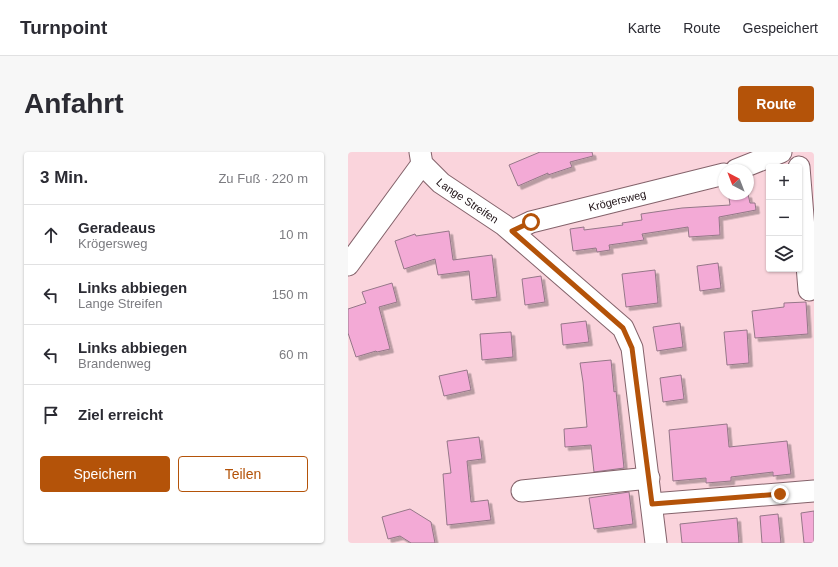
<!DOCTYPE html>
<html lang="de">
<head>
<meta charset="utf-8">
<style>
	:root { --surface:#fff; --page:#f7f7f7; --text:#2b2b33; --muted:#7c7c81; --line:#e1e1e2; --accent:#b45309 }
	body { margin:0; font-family:Arial,sans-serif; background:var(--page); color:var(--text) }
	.controls { position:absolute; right:12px; top:12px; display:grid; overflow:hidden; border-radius:4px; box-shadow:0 1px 3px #0004 }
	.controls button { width:36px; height:36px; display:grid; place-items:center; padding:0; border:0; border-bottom:1px solid var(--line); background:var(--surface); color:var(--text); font:20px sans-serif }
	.compass { position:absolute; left:370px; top:12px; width:36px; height:36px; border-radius:50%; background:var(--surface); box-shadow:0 1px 3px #0004; rotate:318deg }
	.stop { position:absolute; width:12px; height:12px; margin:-9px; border:3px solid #b45309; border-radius:50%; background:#fff }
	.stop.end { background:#b45309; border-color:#fff; box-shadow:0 1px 4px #0008 }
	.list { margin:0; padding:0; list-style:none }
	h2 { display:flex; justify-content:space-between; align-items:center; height:52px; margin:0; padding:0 16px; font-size:17px }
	h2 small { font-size:13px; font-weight:400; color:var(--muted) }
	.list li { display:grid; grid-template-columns:26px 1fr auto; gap:12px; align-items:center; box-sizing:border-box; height:60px; padding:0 16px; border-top:1px solid var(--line) }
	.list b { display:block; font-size:15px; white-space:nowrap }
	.list p { margin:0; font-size:13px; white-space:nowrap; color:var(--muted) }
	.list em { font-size:13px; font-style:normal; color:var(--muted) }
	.actions { display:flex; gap:8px; padding:12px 16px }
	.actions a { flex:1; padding:9px 0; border:1px solid var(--accent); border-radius:4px; text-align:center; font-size:14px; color:var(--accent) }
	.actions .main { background:var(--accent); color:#fff }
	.icon { flex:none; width:22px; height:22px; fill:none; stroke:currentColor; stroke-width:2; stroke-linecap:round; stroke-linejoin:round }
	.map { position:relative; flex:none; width:466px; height:391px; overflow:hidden; border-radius:4px }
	header { display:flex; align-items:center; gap:24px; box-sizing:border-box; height:56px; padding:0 20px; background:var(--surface); border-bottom:1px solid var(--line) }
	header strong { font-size:19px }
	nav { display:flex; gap:22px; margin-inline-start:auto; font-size:14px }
	.intro { display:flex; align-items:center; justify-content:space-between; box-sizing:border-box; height:96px; padding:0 24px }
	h1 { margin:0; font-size:28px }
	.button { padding:10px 18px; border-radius:4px; background:var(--accent); color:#fff; font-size:14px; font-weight:700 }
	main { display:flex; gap:24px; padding:0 24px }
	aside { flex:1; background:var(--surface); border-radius:4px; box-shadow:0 1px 3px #0004 }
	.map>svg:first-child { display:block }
</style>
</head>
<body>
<header>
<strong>Turnpoint</strong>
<nav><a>Karte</a><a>Route</a><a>Gespeichert</a></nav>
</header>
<div class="intro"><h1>Anfahrt</h1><a class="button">Route</a></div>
<main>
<aside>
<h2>3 Min.<small>Zu Fuß · 220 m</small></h2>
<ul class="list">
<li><svg class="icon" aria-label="ahead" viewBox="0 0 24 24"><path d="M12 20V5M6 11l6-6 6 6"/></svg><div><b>Geradeaus</b><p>Krögersweg</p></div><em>10 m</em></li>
<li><svg class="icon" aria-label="left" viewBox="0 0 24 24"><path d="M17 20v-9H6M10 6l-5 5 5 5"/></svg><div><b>Links abbiegen</b><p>Lange Streifen</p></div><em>150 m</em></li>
<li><svg class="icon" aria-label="left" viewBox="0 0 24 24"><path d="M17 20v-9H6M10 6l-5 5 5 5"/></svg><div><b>Links abbiegen</b><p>Brandenweg</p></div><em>60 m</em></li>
<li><svg class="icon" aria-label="arrive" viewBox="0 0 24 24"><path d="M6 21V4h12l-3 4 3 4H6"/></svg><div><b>Ziel erreicht</b></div></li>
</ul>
<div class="actions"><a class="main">Speichern</a><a>Teilen</a></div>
</aside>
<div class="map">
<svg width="466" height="391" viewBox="0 0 466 391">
	<defs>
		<filter id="shadow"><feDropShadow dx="3.5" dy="3.5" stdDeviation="0" flood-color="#0004"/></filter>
	</defs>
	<rect width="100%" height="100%" fill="#fad4dc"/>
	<!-- building -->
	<path fill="#f3aad6" stroke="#957788" filter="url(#shadow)" d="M 192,0 L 244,0 L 245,4 L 222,10 L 224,15 L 200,23 L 200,21 L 170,34 L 161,13 Z
		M 400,42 L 402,51 L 407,51 L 408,58 L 371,65 L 372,83 L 341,85 L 340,75 L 294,82 L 296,88 L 261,93 L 262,98 L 249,100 L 248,96 L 225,99 L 222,77 L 236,75 L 236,78 L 275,73 L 274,71 L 294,68 L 293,62 L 334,56 L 382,53 L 381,46 Z
		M 101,79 L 105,108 L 144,103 L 149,145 L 124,148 L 121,119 L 90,123 L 87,107 L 56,117 L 47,89 L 67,82 L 68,84 Z
		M 370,111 L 373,136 L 352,139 L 349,114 Z
		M 307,118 L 310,151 L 278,155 L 274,122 Z
		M 193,124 L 197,150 L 177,153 L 174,127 Z
		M 44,131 L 49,150 L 31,155 L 42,197 L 29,200 L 28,199 L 8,205 L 0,181 L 0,157 L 18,151 L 14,140 Z
		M 458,150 L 460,182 L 407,186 L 404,159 L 436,155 L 436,151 Z
		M 238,169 L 241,190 L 215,193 L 213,172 Z
		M 332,171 L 335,195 L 309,199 L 305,175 Z
		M 399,178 L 401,211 L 379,213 L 376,180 Z
		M 163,180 L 165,205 L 134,208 L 132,182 Z
		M 263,208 L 266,240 L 268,239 L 276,316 L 246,320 L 243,293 L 217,295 L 216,277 L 239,275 L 235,230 L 232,211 Z
		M 119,218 L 123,238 L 96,244 L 91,224 Z
		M 333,223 L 336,247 L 315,250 L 312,226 Z
		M 379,272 L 381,295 L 439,289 L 443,322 L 425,324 L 425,320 L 383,325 L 383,329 L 358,331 L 358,326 L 325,329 L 321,278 Z
		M 131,285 L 134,307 L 119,309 L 123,350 L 140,348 L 143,368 L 99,373 L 95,322 L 103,321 L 99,289 Z
		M 281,340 L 285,372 L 246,377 L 241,346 Z
		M 62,357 L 83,370 L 87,391 L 63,391 L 52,384 L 40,387 L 34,365 Z
		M 466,359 L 466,391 L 456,391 L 453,361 Z
		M 430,362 L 433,391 L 414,391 L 412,364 Z
		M 389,366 L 391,391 L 334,391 L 332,372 Z"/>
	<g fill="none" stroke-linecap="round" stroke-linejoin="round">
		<!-- minor casing -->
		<g stroke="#84636b" stroke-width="23">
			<g id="minor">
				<path id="s1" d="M 72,0 L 74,12 L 93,31 L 156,73 L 275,176 L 284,196 L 308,391"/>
				<path d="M 451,15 L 461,138"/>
				<path d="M 388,18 L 433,0"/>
				<path id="s2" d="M 164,79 L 183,70 L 376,22"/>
				<path d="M 0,113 L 74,12"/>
				<path d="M 174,339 L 301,326"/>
				<path d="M 304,352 L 466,339"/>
			</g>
		</g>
		<!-- minor -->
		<use href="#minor" stroke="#fff" stroke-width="21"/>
	</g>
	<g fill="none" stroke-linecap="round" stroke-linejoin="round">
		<!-- route -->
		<path stroke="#b45309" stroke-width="5" d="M 183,70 L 164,79 L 275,176 L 284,196 L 304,352 L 432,342"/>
	</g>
	<g text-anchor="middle" stroke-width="4" stroke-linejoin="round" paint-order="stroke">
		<!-- street labels -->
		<g font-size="11" fill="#1b0e12" stroke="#fff">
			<text dy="4" stroke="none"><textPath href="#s1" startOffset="71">Lange Streifen</textPath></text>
			<text dy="4" stroke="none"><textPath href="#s2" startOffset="110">Krögersweg</textPath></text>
		</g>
	</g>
</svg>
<div class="controls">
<button>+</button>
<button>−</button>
<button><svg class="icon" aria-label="layers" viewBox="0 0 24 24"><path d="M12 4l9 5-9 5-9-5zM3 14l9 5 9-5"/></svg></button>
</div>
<svg class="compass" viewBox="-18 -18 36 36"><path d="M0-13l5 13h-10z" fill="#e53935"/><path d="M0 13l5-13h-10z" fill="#7c7c81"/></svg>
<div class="stop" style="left:183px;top:70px"></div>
<div class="stop end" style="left:432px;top:342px"></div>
</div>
</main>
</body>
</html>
